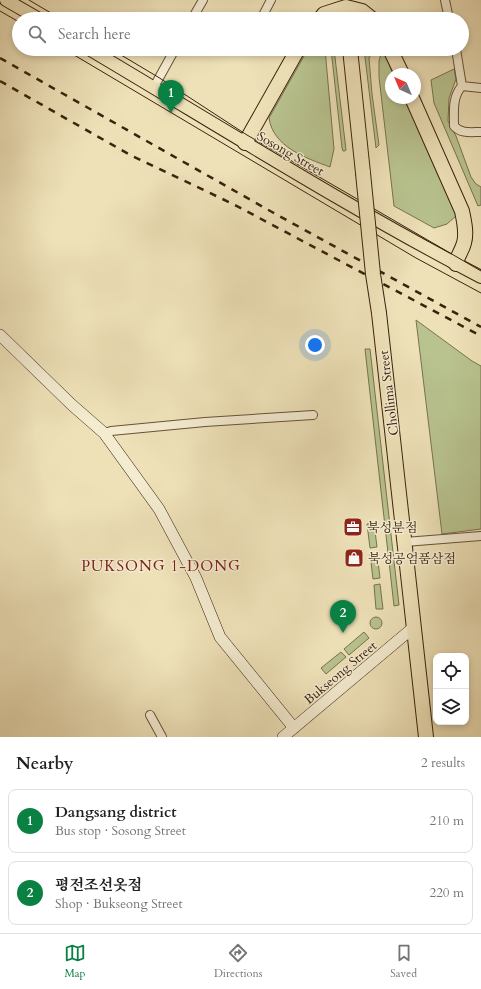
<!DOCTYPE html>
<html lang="en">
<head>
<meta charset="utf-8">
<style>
	:root { --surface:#fff; --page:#f2f2f2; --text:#202124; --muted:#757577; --line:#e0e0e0; --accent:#0b8043 }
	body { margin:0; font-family:Cardo,"Noto Serif KR",serif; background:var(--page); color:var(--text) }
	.controls { position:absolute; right:12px; bottom:12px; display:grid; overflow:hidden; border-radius:8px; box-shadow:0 2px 6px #0003 }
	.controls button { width:36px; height:36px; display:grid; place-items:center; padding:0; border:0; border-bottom:1px solid var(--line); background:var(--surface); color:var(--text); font:20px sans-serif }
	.compass { position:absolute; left:385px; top:68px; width:36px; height:36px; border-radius:50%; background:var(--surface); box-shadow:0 2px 6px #0003; rotate:316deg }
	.you { position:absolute; left:315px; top:345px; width:14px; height:14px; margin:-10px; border:3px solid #fff; border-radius:50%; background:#1a73e8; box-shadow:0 0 0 6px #1a73e833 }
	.badge { display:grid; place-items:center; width:26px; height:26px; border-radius:50%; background:var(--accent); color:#fff; font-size:13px; font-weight:700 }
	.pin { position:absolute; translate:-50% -33px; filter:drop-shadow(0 1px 2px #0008) }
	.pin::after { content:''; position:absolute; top:21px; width:14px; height:12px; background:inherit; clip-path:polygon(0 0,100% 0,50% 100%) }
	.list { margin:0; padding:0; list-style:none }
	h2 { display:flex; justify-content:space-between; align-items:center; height:52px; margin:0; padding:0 16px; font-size:17px }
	h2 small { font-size:13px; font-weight:400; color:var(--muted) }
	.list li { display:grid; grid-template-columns:26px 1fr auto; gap:12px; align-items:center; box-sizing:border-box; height:64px; margin:0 8px 8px; padding:0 8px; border:1px solid var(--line); border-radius:8px }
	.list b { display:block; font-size:15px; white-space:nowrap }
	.list p { margin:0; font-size:13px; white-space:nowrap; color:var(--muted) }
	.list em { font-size:13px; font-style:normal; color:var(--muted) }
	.icon { flex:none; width:22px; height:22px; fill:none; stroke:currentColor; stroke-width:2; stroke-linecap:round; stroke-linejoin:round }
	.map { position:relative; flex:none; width:481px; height:737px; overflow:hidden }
	.search { position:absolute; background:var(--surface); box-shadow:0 2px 6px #0003; left:12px; right:12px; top:12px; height:44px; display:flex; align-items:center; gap:10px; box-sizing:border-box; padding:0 14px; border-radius:22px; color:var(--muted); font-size:15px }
	.sheet { height:196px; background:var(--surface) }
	nav { display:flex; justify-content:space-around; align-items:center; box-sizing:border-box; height:56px; border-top:1px solid var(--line); background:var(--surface); font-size:11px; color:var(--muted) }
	nav a { display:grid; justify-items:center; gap:2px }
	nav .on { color:var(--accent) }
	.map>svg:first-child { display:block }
</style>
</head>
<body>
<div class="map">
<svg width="481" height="737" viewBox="0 0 481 737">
	<rect width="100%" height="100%" fill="#eee1b8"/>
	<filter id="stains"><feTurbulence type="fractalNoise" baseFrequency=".005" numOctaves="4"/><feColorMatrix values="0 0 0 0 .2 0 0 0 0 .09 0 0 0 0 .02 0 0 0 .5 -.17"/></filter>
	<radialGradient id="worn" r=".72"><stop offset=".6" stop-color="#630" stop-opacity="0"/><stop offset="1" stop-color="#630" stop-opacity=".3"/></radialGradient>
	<!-- green -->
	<path fill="#b8c38f" stroke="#79724e" d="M 308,49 L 325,49 L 334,149 L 330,167 C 306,158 273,147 269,118 Z
		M 331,49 L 334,49 L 346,150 L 345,151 L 343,151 L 342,148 Z
		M 364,49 L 374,49 L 369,58 L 372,94 L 379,145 L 376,148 Z
		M 384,52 L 393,74 L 391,74 L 391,98 L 404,98 L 454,210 L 456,216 L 447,224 L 434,228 L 394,206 L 379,77 L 379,61 L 381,54 Z
		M 454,69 L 456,79 L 449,98 L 448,121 L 456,136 L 471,177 L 476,184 L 481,187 L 481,205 L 478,206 L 434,103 L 431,80 Z
		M 416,320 L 472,361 L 481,366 L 481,529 L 442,534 Z
		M 365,349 L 370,349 L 399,605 L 394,606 Z
		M 374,523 L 377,547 L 370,548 L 367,524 Z
		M 377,553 L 380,578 L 373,579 L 370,554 Z
		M 380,584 L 383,609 L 376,609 L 374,585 Z
		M370 623a6 6 0 1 1 12 0a6 6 0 1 1-12 0Z
		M 364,632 L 369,638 L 349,655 L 344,649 Z
		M 341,652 L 346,657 L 326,674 L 321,668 Z"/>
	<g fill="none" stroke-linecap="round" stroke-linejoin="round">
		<!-- street casing -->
		<g stroke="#675238" stroke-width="10">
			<path id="street" d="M 445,0 L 449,19
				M 192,19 L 203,0
				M 261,19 L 271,0
				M 456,49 L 462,86 C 452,97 454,112 454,126 C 461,134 471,132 481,132
				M 462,86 L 481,88
				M 154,87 L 175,49
				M 104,433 L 111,431 L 205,422 L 313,415
				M 405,542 L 481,536
				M 150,715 L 162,737"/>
		</g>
		<!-- secondary casing -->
		<g stroke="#3a220d" stroke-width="12">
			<path id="secondary" d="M 0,335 L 72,405 L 104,433 L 159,509 L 196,578 L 220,637 L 294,728
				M 283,737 L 414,627"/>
		</g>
		<!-- primary casing -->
		<g stroke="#3a220d" stroke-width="14">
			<path id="primary" d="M 6,0 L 39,19
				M 89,49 C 219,126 347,207 481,277"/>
		</g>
		<!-- highway casing -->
		<g stroke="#3a220d" stroke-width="16">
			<path id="highway" d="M 320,19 L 324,14 L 346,7 L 362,11 L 372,19
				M 350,49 L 363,173
				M 390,49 L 402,74
				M 412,98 L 462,211 C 464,221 467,233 464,243 C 462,251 457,256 456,264
				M 245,143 L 298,49
				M 379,313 L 426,737"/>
		</g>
		<!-- street -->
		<use href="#street" stroke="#f4ecd1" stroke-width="8"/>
		<!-- secondary -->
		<use href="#secondary" stroke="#f4ecd1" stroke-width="11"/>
		<!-- primary -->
		<use href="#primary" stroke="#eee1b8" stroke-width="12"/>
		<!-- highway -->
		<use href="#highway" stroke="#eee1b8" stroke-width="14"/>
		<!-- tram -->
		<path stroke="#3a220d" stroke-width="1" d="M 29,0 L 61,19
			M 0,11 L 19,22
			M 64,49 L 416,258 L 481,293
			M 111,49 L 158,77 L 247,135 L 481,271"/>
		<!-- rail -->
		<path stroke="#3a220d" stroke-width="2.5" stroke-dasharray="7 7" stroke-linecap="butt" d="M 0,58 L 272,212 L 481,327
			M 0,81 L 132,156 L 233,204 L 481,336"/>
		<!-- highway-bridge casing -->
		<g stroke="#3a220d" stroke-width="16" stroke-linecap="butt">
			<path id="highway-bridge" d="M 363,173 L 373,274 L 379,313"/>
		</g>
		<!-- highway-bridge -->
		<use href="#highway-bridge" stroke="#eee1b8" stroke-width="14"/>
	</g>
	<!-- icons -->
	<defs>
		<g id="office-square" transform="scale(1)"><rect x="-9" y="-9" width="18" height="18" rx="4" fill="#8f2418" stroke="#f4ecd1"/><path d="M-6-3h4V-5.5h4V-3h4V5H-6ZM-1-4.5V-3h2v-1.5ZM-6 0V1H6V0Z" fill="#fff"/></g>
		<g id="shop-square" transform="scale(1)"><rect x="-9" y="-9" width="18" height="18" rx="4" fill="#8f2418" stroke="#f4ecd1"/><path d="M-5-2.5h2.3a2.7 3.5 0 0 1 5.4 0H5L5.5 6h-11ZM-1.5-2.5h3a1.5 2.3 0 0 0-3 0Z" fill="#fff"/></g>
	</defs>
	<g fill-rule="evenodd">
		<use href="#office-square" x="353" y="527"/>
		<use href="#shop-square" x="354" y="558"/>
	</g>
	<g text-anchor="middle" stroke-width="3" stroke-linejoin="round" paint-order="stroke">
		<!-- street labels -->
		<g font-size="13" fill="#3a220d" stroke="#f4ecd1">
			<text transform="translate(291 153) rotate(30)" y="5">Sosong Street</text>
			<text transform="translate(388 393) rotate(-97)" y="5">Chollima Street</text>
			<text transform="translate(340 672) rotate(-40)" y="5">Bukseong Street</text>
		</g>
		<!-- poi labels -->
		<g font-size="13" fill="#3a220d" stroke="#f4ecd1" text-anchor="start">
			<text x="367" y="532">북성분점</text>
			<text x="368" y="563">북성공엄품삼점</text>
		</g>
		<!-- quarter labels -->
		<g font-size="15" letter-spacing="1" fill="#7a1f14" stroke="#f4ecd1">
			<text x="161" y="571">PUKSONG 1-DONG</text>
		</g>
	</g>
	<rect width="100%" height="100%" filter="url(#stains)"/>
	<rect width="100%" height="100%" fill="url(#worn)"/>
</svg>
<div class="controls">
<button><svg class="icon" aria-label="locate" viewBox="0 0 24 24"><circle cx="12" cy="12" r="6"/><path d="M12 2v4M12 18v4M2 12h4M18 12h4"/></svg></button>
<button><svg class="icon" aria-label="layers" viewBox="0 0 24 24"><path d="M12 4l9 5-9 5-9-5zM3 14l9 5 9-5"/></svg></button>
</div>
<svg class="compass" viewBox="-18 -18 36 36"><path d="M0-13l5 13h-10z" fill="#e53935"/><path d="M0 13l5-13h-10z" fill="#757577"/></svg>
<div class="you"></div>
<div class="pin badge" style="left:171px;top:113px">1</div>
<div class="pin badge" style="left:343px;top:633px">2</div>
<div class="search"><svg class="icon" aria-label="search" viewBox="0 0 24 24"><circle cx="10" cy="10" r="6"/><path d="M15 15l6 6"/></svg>Search here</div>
</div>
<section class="sheet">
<h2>Nearby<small>2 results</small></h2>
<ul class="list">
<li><span class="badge">1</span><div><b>Dangsang district</b><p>Bus stop · Sosong Street</p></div><em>210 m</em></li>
<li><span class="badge">2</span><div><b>평전조선옷점</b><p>Shop · Bukseong Street</p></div><em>220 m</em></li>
</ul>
</section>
<nav>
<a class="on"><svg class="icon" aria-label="map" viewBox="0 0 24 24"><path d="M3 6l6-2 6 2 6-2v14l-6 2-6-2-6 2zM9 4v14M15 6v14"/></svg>Map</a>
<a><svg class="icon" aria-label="directions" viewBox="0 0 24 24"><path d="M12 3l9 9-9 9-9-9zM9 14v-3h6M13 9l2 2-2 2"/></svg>Directions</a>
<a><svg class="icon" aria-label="saved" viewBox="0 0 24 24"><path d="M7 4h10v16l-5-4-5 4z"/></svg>Saved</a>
</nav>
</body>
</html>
